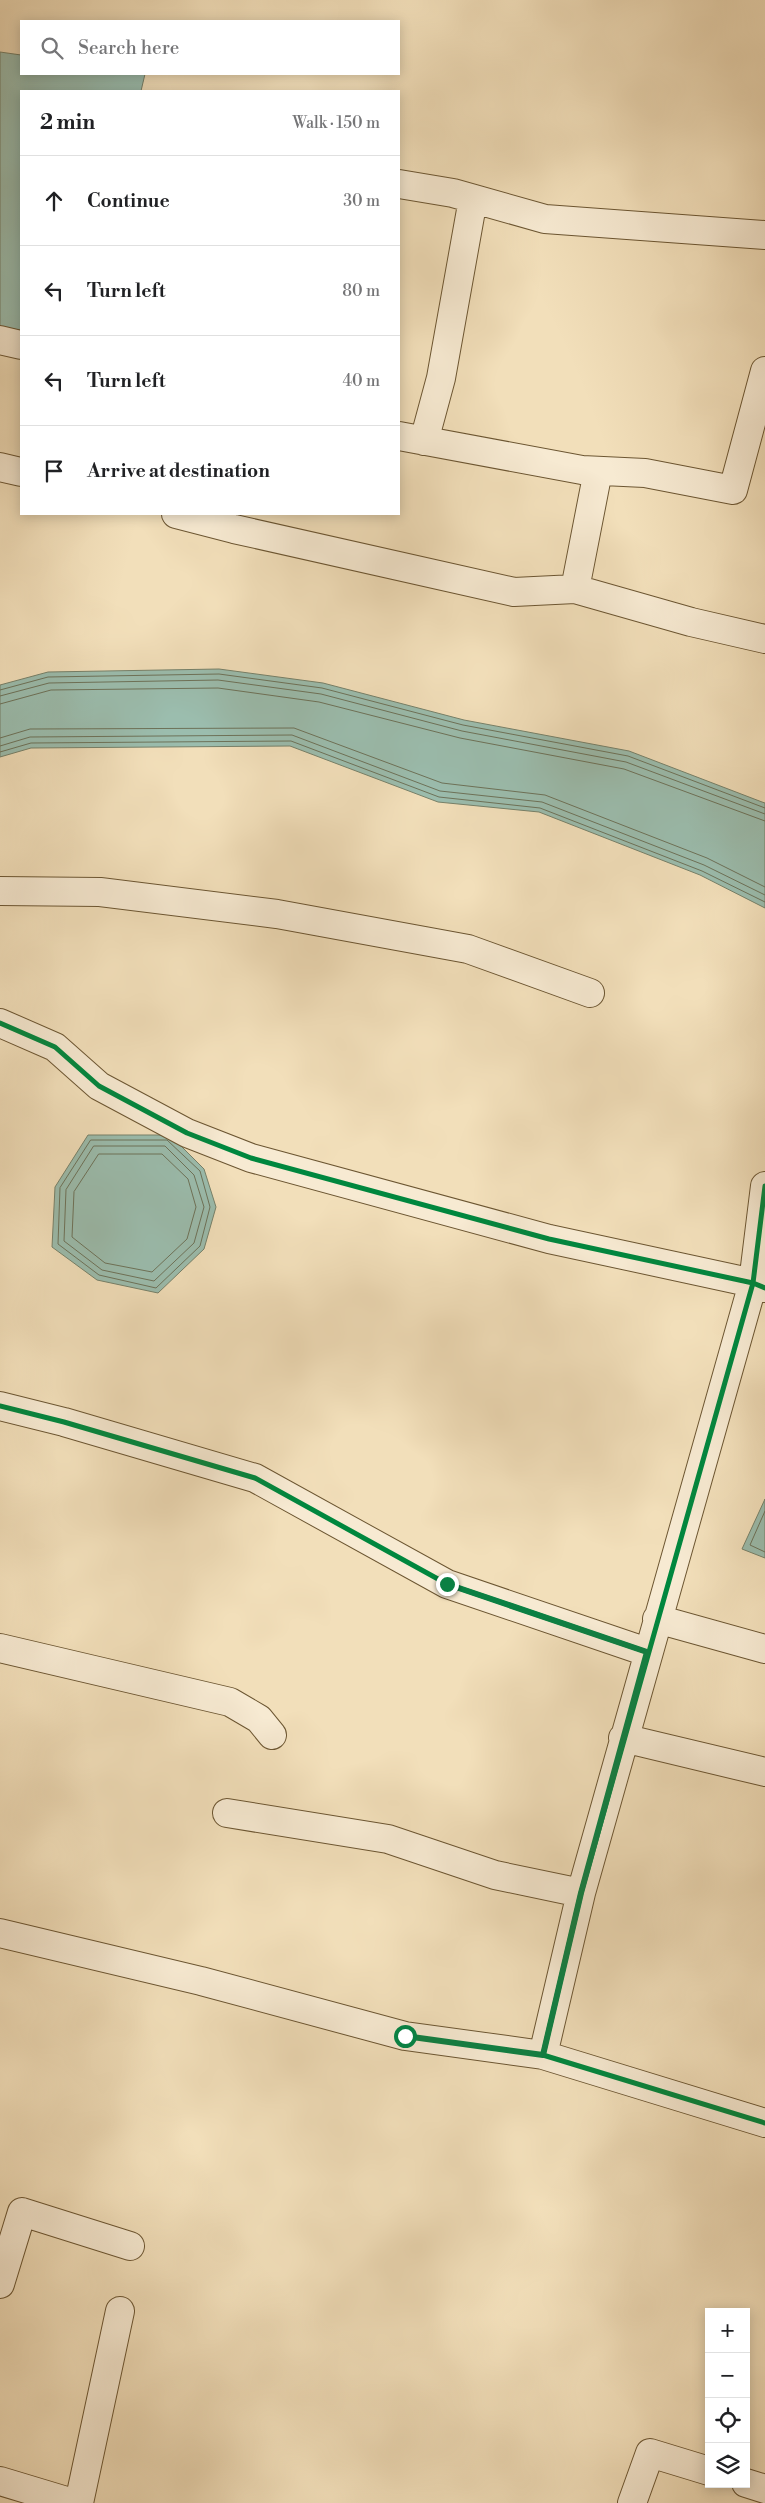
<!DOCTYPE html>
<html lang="en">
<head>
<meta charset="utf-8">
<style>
	:root { --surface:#fff; --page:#f6f6f6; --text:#202124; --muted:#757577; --line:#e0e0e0 }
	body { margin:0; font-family:"Libre Bodoni",serif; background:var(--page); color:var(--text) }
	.controls { position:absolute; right:15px; bottom:15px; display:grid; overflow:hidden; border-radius:0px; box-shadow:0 2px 12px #0003 }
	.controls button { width:45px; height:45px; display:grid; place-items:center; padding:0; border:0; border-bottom:1px solid var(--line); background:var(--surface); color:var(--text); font:25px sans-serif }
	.stop { position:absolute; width:15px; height:15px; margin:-11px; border:4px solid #0b8043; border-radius:50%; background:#fff }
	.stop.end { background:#0b8043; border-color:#fff; box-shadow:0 1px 5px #0008 }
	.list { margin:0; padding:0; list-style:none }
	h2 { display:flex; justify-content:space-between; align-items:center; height:65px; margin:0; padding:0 20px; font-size:21px }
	h2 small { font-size:16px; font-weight:400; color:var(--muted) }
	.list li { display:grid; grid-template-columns:32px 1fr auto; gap:15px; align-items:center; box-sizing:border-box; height:90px; padding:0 20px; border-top:1px solid var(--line) }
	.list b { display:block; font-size:19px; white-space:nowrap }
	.list em { font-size:16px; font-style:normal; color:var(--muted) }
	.icon { flex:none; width:28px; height:28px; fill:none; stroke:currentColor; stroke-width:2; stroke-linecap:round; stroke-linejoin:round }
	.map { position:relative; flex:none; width:765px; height:2503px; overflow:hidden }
	.search { position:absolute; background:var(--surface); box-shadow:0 2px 12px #0003; left:20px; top:20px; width:380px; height:55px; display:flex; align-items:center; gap:12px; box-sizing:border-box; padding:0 18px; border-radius:0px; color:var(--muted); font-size:19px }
	.panel { position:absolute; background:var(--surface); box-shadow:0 2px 12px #0003; left:20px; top:90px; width:380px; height:425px; border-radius:0px }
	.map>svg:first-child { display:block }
</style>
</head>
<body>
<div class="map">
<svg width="765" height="2503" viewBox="0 0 765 2503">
	<rect width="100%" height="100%" fill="#f2dfba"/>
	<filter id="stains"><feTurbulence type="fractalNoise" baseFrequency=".004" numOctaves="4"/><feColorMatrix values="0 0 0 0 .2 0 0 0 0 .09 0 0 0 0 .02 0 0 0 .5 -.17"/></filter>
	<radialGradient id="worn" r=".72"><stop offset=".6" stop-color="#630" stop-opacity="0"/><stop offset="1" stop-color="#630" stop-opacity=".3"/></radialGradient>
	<!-- water -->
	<path fill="#9bbdae" stroke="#76816a" d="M 0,52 L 21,55 L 21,74 L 145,74 L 141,91 L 21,91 L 21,330 L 0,328 Z
		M 219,669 L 323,683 L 464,720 L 629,751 L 762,802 L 765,803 L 765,908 L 700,875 L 539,812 L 438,802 L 290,746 L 31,748 L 0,757 L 0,685 L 48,672 Z
		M 88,1135 L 170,1135 L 204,1169 L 216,1207 L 204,1249 L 158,1293 L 97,1280 L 52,1247 L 55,1187 Z
		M 765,1499 L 765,1558 L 742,1549 Z"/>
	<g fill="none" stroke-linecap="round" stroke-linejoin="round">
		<!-- shore -->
		<path stroke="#6d7259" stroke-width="1" d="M 0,690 L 48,677 L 219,674 L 322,688 L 463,725 L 628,756 L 765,808
			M 0,696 L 49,683 L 218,680 L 321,694 L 462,731 L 626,762 L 765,814
			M 0,704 L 51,690 L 218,688 L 319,702 L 460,738 L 624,769 L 765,821
			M 0,738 L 30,729 L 294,728 L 442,783 L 545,795 L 707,858 L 765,887
			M 0,746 L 30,737 L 292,735 L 440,791 L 542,802 L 704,865 L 765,895
			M 0,752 L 31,743 L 291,741 L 439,797 L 540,808 L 702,871 L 765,902
			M 91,1140 L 167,1140 L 200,1171 L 210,1207 L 200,1246 L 156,1288 L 99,1275 L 58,1244 L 60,1188 Z
			M 94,1146 L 165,1146 L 194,1175 L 204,1207 L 194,1243 L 154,1281 L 102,1270 L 64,1241 L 66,1190 Z
			M 99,1154 L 162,1154 L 188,1179 L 196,1207 L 187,1239 L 152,1272 L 105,1263 L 72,1237 L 74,1192 Z
			M 765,1511 L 750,1545 L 765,1552"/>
		<!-- minor casing -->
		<g stroke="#6c5632" stroke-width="30">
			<path id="minor" d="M 399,184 L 453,193 L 545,219 L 765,235
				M 0,340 L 21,345
				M 399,436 L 582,470 L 645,473 L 733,490 L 765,371
				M 424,441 L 441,378 L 473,199
				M 0,467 L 21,472
				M 176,514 L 234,529 L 514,592 L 575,589 L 691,622 L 765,639
				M 575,589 L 598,471
				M 0,891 L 100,892 L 277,914 L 468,949 L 590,993
				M 0,1023 L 55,1047 L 99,1086 L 187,1133 L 251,1158 L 549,1239 L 753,1283 L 765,1288
				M 765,1186 L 753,1283 L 581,1893 L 543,2055 L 765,2123
				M 0,1406 L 64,1422 L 255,1478 L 447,1584 L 647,1652
				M 657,1619 L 765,1649
				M 0,1648 L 230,1702 L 259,1719 L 272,1735
				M 623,1738 L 765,1772
				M 227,1813 L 388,1839 L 495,1875 L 581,1893
				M 0,1933 L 201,1981 L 405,2036 L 543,2055
				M 0,2284 L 22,2212 L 130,2246
				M 0,2481 L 73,2503
				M 746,2483 L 765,2489
				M 79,2503 L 120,2311
				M 632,2503 L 650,2453 L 709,2471"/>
		</g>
		<!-- minor -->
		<use href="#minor" stroke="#f7ead2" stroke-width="28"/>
		<!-- cycleway casing -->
		<g stroke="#f7ead2" stroke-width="8">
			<path id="cycleway" d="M 0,1023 L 55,1047 L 99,1086 L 187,1133 L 251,1158 L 549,1239 L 753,1283 L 765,1288
				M 765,1186 L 753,1283 L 581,1893 L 543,2055 L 765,2123
				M 0,1406 L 64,1422 L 255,1478 L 447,1584 L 647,1652"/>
		</g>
		<!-- cycleway -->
		<use href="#cycleway" stroke="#00873e" stroke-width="5"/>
	</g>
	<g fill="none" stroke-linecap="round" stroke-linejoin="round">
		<!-- route -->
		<path stroke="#0b8043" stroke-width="6" d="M 405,2036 L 543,2055 L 581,1893 L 647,1652 L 447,1584"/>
	</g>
	<rect width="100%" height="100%" filter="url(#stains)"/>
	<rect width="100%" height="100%" fill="url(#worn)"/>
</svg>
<div class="controls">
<button>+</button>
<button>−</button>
<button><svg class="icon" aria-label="locate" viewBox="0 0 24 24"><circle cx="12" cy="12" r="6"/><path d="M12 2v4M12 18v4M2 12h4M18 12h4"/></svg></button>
<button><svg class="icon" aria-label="layers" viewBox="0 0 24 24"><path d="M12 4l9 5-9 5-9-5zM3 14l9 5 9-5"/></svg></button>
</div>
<div class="stop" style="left:405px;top:2036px"></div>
<div class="stop end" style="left:447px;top:1584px"></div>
<div class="search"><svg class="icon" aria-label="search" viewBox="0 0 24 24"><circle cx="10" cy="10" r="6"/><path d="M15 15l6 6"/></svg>Search here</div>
<section class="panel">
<h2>2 min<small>Walk · 150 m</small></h2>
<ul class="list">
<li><svg class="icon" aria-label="ahead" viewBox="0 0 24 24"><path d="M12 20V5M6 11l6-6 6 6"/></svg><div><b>Continue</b></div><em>30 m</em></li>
<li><svg class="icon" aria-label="left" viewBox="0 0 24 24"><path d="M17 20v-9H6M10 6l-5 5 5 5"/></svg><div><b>Turn left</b></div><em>80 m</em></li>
<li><svg class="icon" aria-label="left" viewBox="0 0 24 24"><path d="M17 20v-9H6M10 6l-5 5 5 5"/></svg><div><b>Turn left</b></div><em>40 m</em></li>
<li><svg class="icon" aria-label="arrive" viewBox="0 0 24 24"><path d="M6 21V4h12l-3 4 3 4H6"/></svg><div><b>Arrive at destination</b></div></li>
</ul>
</section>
</div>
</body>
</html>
